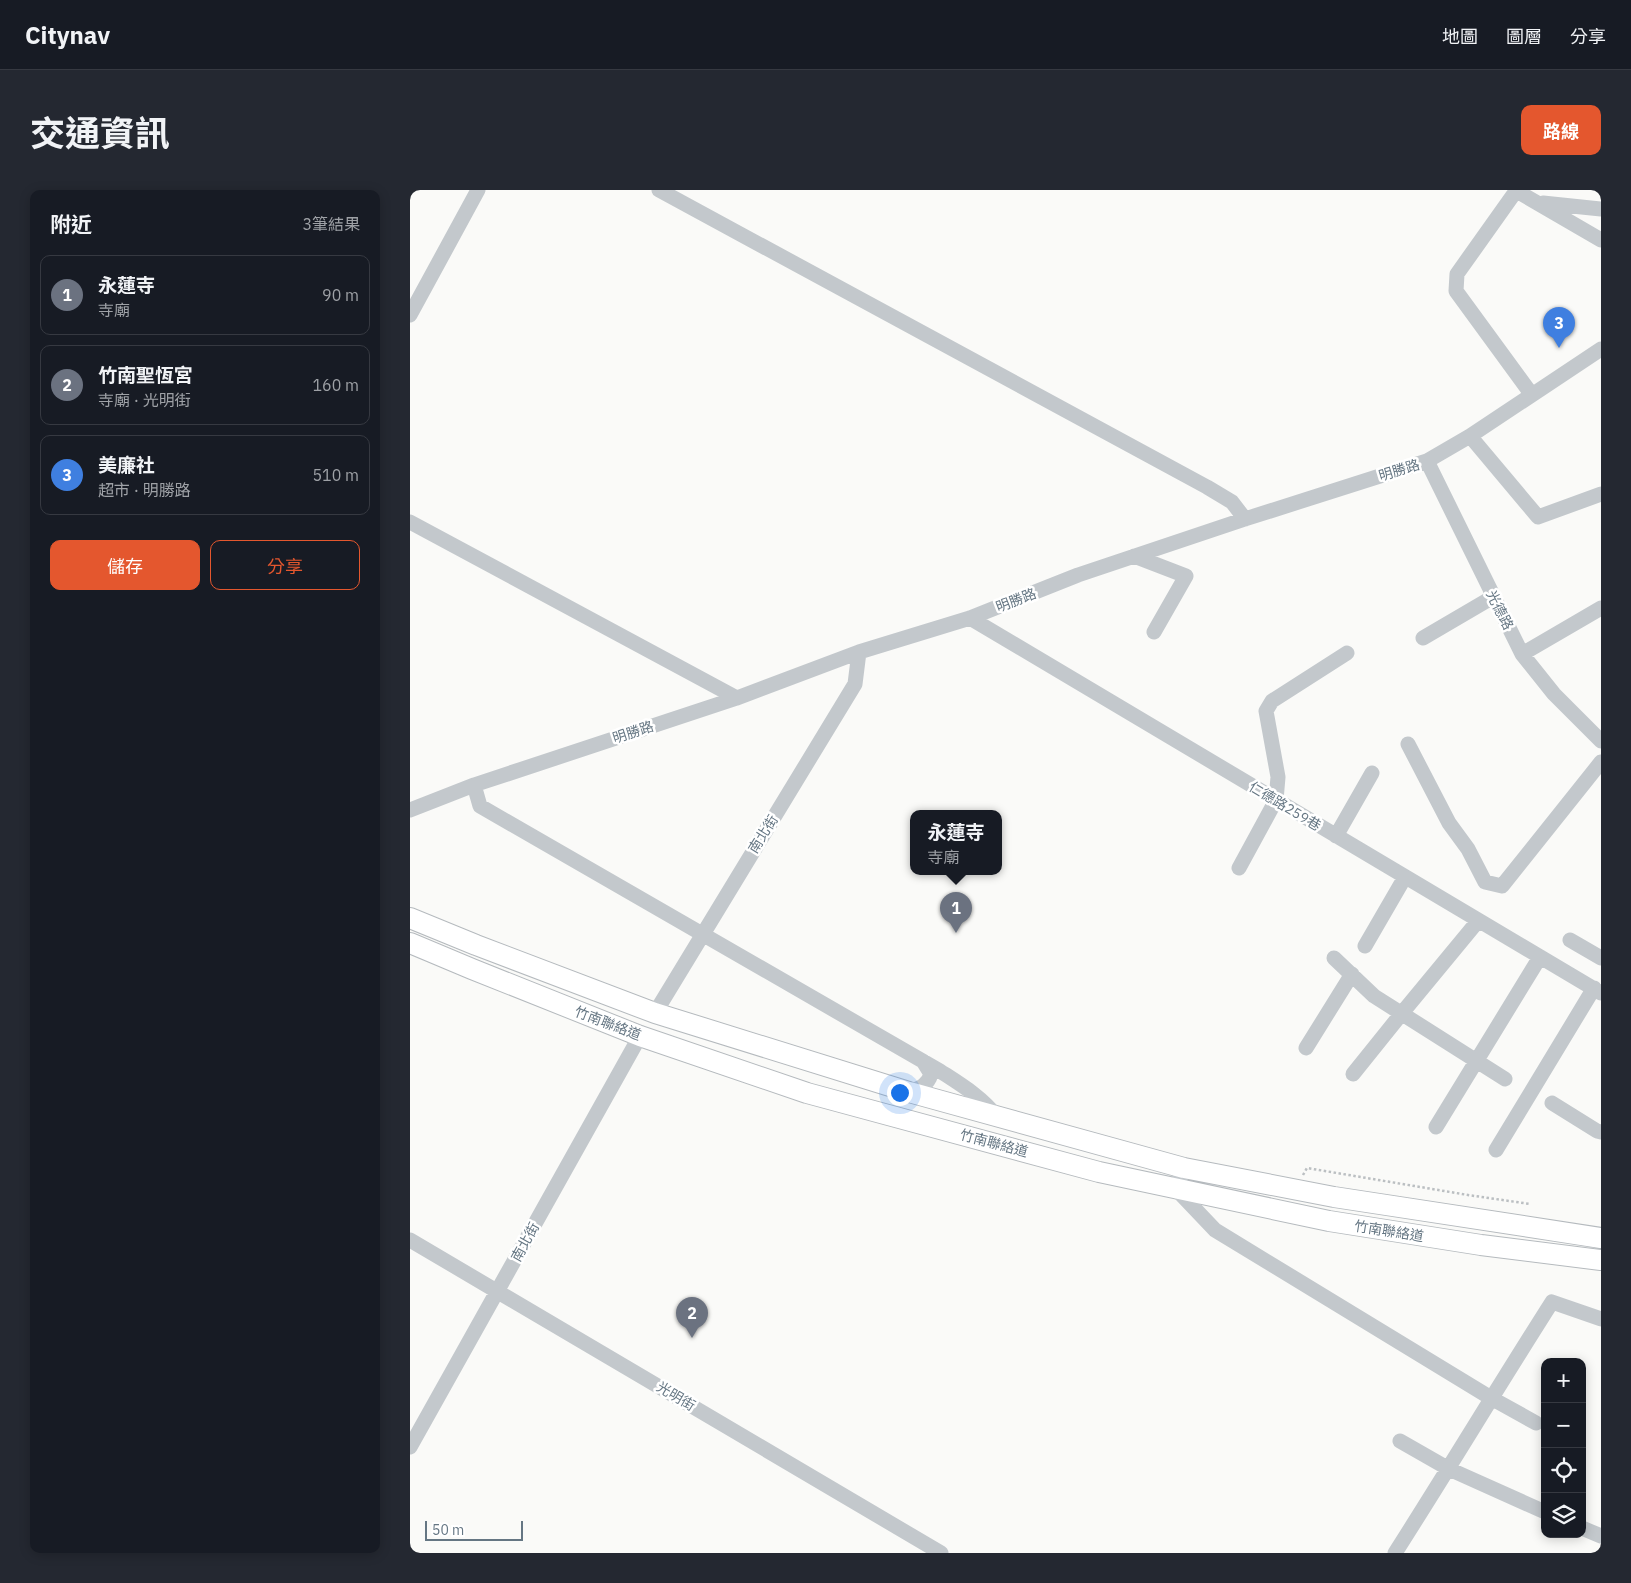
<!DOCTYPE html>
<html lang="zh-TW">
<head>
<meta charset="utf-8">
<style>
	:root { --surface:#171b24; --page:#242831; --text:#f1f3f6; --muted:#9ea1a6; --line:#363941; --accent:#e4572e }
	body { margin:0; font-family:"IBM Plex Sans","Noto Sans TC",sans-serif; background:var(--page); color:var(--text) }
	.controls { position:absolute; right:15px; bottom:15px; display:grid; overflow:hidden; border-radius:10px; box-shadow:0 2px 12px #0003 }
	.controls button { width:45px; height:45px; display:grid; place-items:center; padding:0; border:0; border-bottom:1px solid var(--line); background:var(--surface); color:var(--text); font:25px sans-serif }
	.scale { position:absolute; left:15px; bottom:12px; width:98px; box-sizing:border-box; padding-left:5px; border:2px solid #657683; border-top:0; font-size:14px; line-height:18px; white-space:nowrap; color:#657683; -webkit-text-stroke:4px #fff; paint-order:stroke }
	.you { position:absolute; left:489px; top:902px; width:18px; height:18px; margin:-12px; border:4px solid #fff; border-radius:50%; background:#1a73e8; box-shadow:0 0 0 8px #1a73e833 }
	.badge { display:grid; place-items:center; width:32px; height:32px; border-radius:50%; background:var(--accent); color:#fff; font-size:16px; font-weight:700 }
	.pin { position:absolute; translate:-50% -41px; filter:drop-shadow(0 1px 2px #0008) }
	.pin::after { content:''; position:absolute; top:26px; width:18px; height:15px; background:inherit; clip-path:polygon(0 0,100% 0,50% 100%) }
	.popup { position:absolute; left:500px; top:620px; width:92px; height:65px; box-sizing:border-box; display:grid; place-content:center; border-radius:10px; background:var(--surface); filter:drop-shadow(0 1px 4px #0005); font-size:16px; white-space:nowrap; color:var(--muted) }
	.popup b { font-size:19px; color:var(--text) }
	.popup::after { content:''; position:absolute; left:50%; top:100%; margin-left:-10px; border:10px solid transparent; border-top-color:var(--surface) }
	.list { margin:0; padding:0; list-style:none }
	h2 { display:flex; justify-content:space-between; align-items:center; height:65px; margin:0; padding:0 20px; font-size:21px }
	h2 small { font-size:16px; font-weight:400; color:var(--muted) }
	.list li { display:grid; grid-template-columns:32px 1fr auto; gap:15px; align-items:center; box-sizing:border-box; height:80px; margin:0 10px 10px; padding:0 10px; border:1px solid var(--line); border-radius:10px }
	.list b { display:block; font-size:19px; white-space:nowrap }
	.list p { margin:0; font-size:16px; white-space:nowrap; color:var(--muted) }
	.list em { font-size:16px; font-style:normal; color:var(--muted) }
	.actions { display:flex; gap:10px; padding:15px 20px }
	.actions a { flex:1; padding:11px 0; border:1px solid var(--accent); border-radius:10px; text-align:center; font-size:18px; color:var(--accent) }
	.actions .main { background:var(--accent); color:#fff }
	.icon { flex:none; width:28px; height:28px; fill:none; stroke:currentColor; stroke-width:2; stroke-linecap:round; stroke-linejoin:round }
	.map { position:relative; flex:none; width:1191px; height:1363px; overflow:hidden; border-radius:10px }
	header { display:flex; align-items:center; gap:30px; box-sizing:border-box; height:70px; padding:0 25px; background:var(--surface); border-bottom:1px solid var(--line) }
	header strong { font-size:24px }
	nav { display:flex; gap:28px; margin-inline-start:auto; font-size:18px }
	.intro { display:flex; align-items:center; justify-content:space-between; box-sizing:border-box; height:120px; padding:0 30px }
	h1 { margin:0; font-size:35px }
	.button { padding:12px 22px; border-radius:10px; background:var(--accent); color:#fff; font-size:18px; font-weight:700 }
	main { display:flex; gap:30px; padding:0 30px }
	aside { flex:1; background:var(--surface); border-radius:10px; box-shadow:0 2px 12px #0003 }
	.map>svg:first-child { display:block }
</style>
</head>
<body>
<header>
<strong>Citynav</strong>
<nav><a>地圖</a><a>圖層</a><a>分享</a></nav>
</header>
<div class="intro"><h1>交通資訊</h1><a class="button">路線</a></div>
<main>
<aside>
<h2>附近<small>3筆結果</small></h2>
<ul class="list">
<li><span class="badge" style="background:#6b7280">1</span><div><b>永蓮寺</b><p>寺廟</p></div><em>90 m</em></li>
<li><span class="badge" style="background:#6b7280">2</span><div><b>竹南聖恆宮</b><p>寺廟 · 光明街</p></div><em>160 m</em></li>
<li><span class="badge" style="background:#3f7fe0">3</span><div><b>美廉社</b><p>超市 · 明勝路</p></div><em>510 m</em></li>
</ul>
<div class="actions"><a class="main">儲存</a><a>分享</a></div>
</aside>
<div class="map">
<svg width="1191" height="1363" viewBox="0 0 1191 1363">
	<rect width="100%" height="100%" fill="#fafaf8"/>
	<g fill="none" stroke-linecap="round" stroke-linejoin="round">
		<!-- major casing -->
		<g stroke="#b5babe" stroke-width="22">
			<path id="major" d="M 0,728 L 66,755 L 245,823 L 499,902 L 774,978 L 924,1007 L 1191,1048
				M 0,753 L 62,779 L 230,846 L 397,903 L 689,982 L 919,1031 L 1071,1055 L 1191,1070"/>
		</g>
		<!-- path -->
		<path stroke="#bbbfc2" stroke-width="2.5" stroke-dasharray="2.5 2.5" stroke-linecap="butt" d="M 893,985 L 897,978 L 1058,1005 L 1120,1014"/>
		<!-- minor -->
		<path stroke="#c3c8cc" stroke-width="15" d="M 249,0 L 797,297 L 822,312 L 835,329
			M 1105,0 L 1191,50
			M 1106,1 L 1047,84 L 1046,101 L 1122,205
			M 1133,13 L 1191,19
			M 0,125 L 68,0
			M 1060,246 L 1128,327 L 1191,304
			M 1017,271 L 1112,464 L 1144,504 L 1191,551
			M 0,332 L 327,508
			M 724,366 L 776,386 L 744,442
			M 560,428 L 1191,803
			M 1013,448 L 1083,407
			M 1112,464 L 1191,418
			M 998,554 L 1039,633 L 1058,659 L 1075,692 L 1092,696 L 1191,572
			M 64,595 L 70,616 L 530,881 C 550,894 572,907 587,927
			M 0,620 L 64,595 L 327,508 L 449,462 L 560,428 L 668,385 L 835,329 L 1017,271 L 1060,246 L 1191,159
			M 926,646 L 962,583
			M 829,678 L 866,610 L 868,587 L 856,521 L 862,511 L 937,463
			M 1160,750 L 1191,768
			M 955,756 L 995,687
			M 924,768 L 964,806 L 1095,889
			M 245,823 L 445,494 L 449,462
			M 896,858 L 942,784
			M 943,884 L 992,823 L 1068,731
			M 499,902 C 510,898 518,895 521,884 L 513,871
			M 1142,913 L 1187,941 L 1191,942
			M 1026,937 L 1130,767
			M 1086,960 L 1184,798
			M 774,978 L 766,999 L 805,1040 L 1081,1208 L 1126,1233
			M 0,1050 L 531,1363
			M 990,1251 L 1039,1279 L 1135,1322
			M 0,1257 L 230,846
			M 1172,1338 L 1191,1346
			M 985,1363 C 1038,1280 1089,1195 1142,1112 L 1191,1129"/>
		<!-- major -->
		<use href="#major" stroke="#fff" stroke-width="20"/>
	</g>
	<g text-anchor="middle" stroke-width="5" stroke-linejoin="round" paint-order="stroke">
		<!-- street labels -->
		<g font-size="14" fill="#657683" stroke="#fff">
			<text transform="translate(989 280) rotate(-17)" y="5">明勝路</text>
			<text transform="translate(606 410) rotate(-21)" y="5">明勝路</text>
			<text transform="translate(1090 420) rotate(63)" y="5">光德路</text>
			<text transform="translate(223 542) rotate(-18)" y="5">明勝路</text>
			<text transform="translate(875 616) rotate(31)" y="5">仁德路259巷</text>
			<text transform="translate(353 644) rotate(-58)" y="5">南北街</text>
			<text transform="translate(198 833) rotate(21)" y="5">竹南聯絡道</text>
			<text transform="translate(584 953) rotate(15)" y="5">竹南聯絡道</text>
			<text transform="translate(979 1041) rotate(9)" y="5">竹南聯絡道</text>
			<text transform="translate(115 1052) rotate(-61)" y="5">南北街</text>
			<text transform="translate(266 1206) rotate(31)" y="5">光明街</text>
		</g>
	</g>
</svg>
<div class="controls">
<button>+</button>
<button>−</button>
<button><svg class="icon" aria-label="locate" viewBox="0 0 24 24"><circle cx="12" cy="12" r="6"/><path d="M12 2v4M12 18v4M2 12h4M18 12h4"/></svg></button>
<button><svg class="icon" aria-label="layers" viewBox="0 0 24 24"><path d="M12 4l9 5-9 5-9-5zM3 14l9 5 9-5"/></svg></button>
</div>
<div class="scale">50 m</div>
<div class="you"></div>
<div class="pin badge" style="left:546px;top:743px;background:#6b7280">1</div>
<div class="popup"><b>永蓮寺</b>寺廟</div>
<div class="pin badge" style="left:282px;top:1148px;background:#6b7280">2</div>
<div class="pin badge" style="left:1149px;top:158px;background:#3f7fe0">3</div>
</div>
</main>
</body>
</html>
